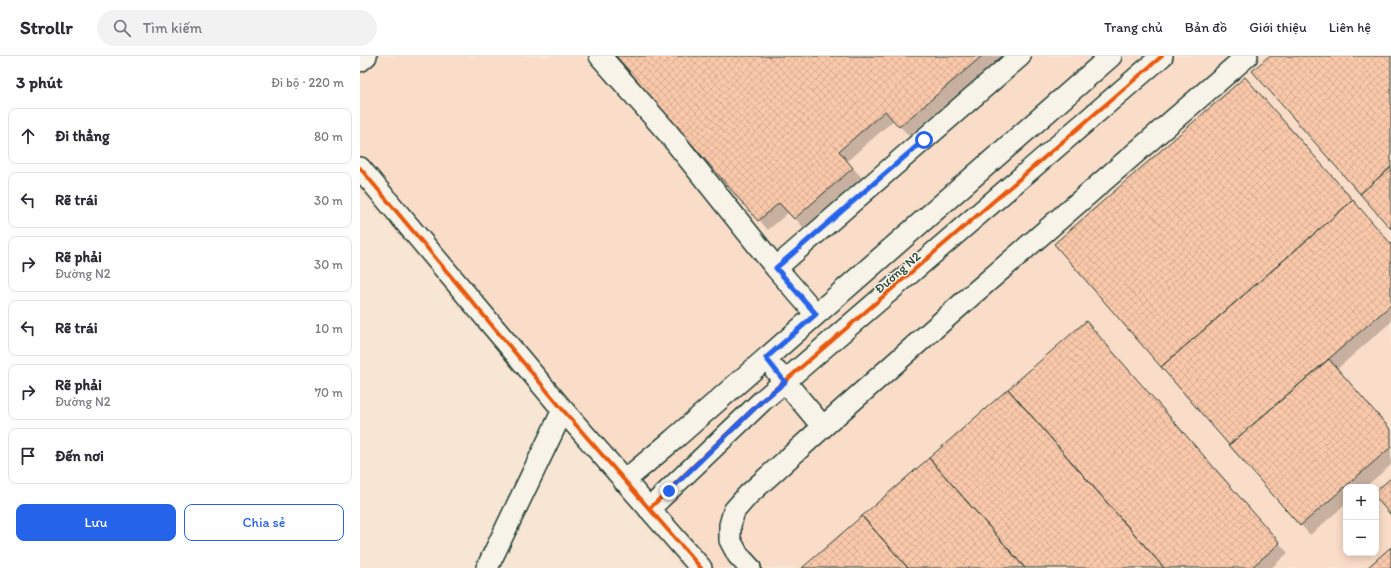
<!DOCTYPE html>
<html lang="vi">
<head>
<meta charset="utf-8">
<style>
	:root { --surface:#fff; --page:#f2f2f3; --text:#2b2b33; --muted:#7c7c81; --line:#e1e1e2; --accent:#2563eb }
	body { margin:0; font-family:Itim,sans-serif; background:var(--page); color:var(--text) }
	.controls { position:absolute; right:12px; bottom:12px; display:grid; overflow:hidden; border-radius:8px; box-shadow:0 2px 10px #0003 }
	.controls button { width:36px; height:36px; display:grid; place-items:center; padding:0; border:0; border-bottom:1px solid var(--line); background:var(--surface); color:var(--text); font:20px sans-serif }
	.stop { position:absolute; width:12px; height:12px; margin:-9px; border:3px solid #2563eb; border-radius:50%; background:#fff }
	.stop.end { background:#2563eb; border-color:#fff; box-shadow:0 1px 4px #0008 }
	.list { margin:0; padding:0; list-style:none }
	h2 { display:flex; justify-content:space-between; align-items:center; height:52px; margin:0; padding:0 16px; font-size:17px }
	h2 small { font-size:13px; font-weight:400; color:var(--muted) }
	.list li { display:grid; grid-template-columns:26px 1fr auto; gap:12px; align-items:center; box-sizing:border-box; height:56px; margin:0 8px 8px; padding:0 8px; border:1px solid var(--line); border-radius:8px }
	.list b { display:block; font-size:15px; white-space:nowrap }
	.list p { margin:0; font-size:13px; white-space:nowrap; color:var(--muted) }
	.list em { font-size:13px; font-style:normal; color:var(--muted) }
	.actions { display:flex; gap:8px; padding:12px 16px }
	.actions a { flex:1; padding:9px 0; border:1px solid var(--accent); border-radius:8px; text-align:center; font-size:14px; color:var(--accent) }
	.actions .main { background:var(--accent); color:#fff }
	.icon { flex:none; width:22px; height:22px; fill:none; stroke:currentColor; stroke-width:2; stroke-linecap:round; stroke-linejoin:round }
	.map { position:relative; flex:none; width:1031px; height:512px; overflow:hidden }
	header { display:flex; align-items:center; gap:24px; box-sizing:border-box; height:56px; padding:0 20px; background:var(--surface); border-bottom:1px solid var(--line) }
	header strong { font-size:19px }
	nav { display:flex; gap:22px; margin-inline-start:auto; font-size:14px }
	.search { width:280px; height:36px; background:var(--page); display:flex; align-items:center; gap:10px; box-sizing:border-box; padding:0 14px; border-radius:22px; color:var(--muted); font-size:15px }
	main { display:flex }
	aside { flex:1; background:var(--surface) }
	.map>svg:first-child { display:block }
</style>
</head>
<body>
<header>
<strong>Strollr</strong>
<div class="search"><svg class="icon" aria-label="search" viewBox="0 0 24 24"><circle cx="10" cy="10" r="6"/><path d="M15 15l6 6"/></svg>Tìm kiếm</div>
<nav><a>Trang chủ</a><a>Bản đồ</a><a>Giới thiệu</a><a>Liên hệ</a></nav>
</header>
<main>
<aside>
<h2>3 phút<small>Đi bộ · 220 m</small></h2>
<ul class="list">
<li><svg class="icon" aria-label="ahead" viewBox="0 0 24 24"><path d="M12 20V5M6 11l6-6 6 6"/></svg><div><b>Đi thẳng</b></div><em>80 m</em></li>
<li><svg class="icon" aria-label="left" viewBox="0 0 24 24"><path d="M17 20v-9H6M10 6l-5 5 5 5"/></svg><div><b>Rẽ trái</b></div><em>30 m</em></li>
<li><svg class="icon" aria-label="right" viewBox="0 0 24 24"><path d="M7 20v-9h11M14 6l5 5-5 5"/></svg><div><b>Rẽ phải</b><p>Đường N2</p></div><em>30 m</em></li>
<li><svg class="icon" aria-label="left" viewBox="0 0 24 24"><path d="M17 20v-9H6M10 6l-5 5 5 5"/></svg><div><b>Rẽ trái</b></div><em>10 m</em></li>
<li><svg class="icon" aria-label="right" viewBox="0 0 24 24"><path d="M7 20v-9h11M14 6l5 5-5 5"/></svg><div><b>Rẽ phải</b><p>Đường N2</p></div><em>70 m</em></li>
<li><svg class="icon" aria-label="arrive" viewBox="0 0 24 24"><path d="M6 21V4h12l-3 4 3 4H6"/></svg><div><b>Đến nơi</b></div></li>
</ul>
<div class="actions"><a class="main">Lưu</a><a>Chia sẻ</a></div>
</aside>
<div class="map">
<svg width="1031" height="512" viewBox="0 0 1031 512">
	<defs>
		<pattern id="building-cross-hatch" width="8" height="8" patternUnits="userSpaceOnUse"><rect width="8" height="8" fill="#fac8aa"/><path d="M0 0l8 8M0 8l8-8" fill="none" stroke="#d6ad93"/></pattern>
	</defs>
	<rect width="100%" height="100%" fill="#f8e6d5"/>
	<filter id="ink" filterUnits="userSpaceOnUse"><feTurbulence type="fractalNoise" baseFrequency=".025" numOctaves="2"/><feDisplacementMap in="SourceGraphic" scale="8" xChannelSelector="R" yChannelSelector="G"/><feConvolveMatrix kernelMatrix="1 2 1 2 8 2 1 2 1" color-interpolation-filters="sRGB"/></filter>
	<g filter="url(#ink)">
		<!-- built -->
		<path fill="#f9ddc8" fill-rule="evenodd" d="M 0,0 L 1031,0 L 1031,512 L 322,512 L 0,135 ZM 986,431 L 1016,431 L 1016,497 L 986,497 Z"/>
		<!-- shadow -->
		<path fill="#0003" d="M 257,0 L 642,0 L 549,80 L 534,64 L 487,105 L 502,122 L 444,172 L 429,156 L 408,174 Z
			M 695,188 L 1031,188 L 1031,266 L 977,313 L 1031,374 L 1031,409 L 1005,431 L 986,431 L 986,448 L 950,479 Z
			M 735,276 L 928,497 L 911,512 L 444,512 Z"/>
		<!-- building -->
		<path fill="url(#building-cross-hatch)" stroke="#1f3d34" d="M 256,0 L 622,0 L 539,71 L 525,55 L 479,95 L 493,112 L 434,163 L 419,147 L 398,165 Z
			M 909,0 L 1031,0 L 1031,111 L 1000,138 L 892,15 Z
			M 885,21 L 993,144 L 801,311 L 694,188 Z
			M 1031,111 L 1031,173 L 1000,138 Z
			M 993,144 L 1031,188 L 1031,249 L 869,389 L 801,311 Z
			M 726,265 L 920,487 L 891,512 L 804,512 L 648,333 Z
			M 969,303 L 1031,374 L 1031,391 L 940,470 L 869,389 Z
			M 648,333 L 804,512 L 665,512 L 569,402 Z
			M 569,402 L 665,512 L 548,512 L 502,460 Z
			M 1031,422 L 1031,459 L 1016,442 L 1016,435 Z
			M 502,460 L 548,512 L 442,512 Z
			M 1031,491 L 1031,512 L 1007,512 Z"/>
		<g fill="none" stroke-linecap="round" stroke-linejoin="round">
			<!-- minor casing -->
			<g stroke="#1f3d34" stroke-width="24">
				<path id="minor" d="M 240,0 L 308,77 L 416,212 L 456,258
					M 0,5 L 6,0
					M 0,112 L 203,354 L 341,512
					M 416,212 L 660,0
					M 463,371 L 613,238 L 887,0
					M 264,425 L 313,384 L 751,0
					M 289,453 L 402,345 L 802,0
					M 127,512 L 203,354
					M 390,512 L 378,499 L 370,484 L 370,469 L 374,455 L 388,439 L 463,371 L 416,315"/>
			</g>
			<!-- minor -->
			<use href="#minor" stroke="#f7f3e8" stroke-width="21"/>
			<!-- cycleway casing -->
			<g stroke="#f7f3e8" stroke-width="6">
				<path id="cycleway" d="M 0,112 L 203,354 L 341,512
					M 289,453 L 402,345 L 802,0"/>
			</g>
			<!-- cycleway -->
			<use href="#cycleway" stroke="#e8590c" stroke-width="4"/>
		</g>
	</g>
	<g fill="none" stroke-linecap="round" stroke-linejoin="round" filter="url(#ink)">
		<!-- route -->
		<path stroke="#2563eb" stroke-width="5" d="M 309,435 L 402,345 L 425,326 L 406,302 L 456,258 L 416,212 L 564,84"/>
	</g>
	<g text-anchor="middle" stroke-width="3" stroke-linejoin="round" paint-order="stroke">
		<!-- street labels -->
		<g font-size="13" fill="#1f3d34" stroke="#f7f3e8">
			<text transform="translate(537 216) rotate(-41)" y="5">Đường N2</text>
		</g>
	</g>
</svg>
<div class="controls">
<button>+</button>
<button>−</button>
</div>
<div class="stop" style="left:564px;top:84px"></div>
<div class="stop end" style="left:309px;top:435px"></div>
</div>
</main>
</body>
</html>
